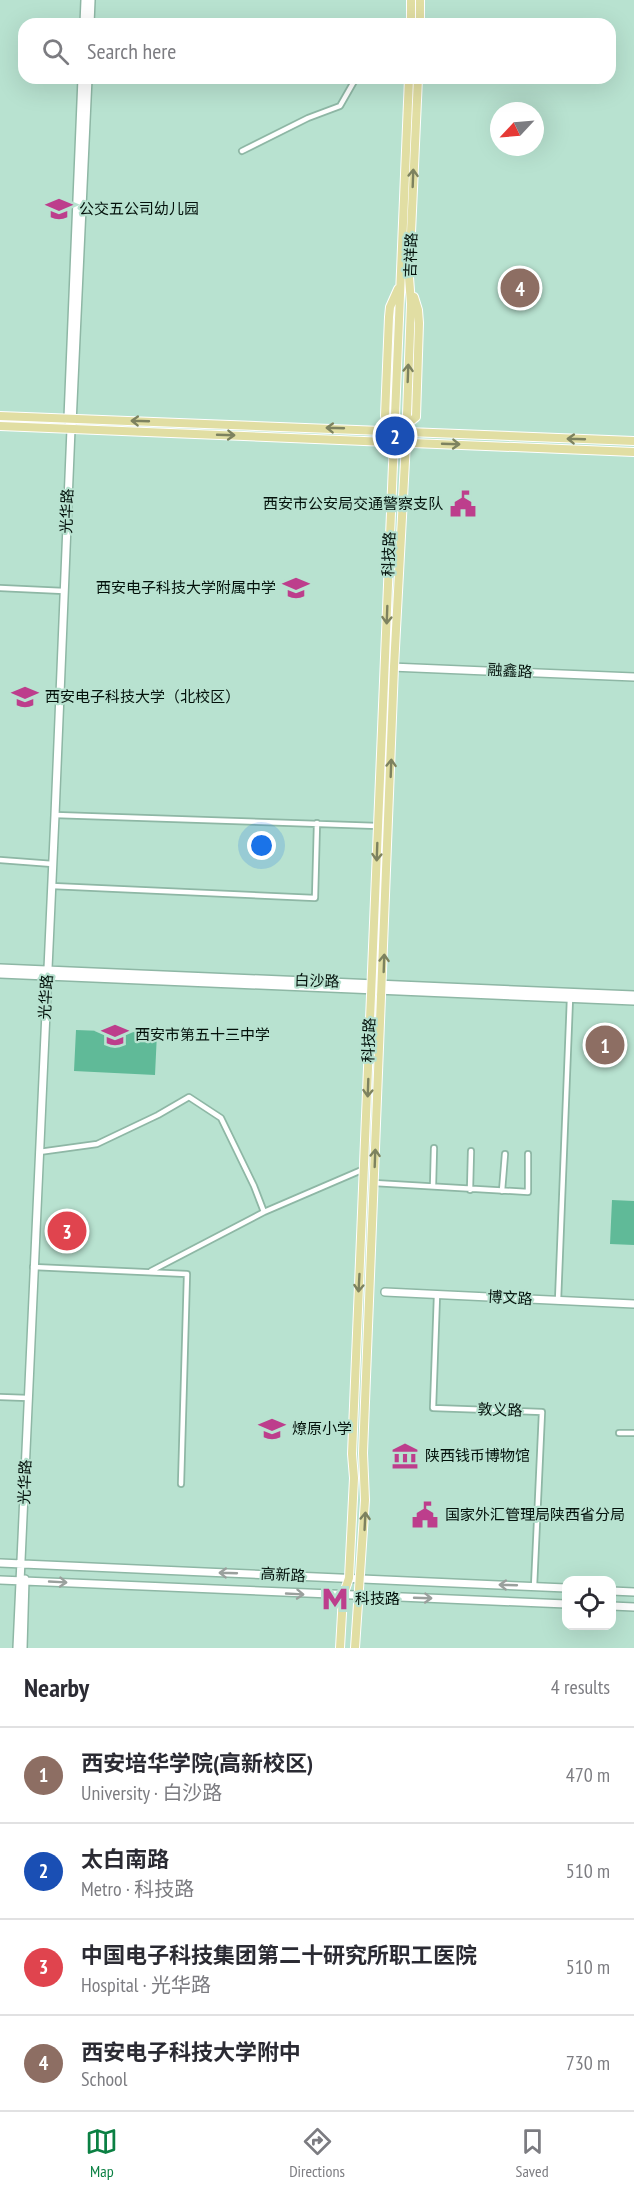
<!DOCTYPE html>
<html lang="en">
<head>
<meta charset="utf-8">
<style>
	:root { --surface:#fff; --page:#f2f2f3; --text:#2b2b33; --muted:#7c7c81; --line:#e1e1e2; --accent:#0b8043 }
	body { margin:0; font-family:"PT Sans Narrow","Noto Sans SC",sans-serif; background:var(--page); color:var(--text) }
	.controls { position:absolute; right:18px; bottom:18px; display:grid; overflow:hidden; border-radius:12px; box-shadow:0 6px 24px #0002 }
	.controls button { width:54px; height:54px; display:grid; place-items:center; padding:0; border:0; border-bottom:2px solid var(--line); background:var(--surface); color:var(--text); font:30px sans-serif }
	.compass { position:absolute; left:490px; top:102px; width:54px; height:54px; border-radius:50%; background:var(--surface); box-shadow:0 6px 24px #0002; rotate:244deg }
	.you { position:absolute; left:262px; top:846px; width:21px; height:21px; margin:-15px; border:4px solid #fff; border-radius:50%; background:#1a73e8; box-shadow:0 0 0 9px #1a73e833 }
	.badge { display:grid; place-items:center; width:39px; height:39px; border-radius:50%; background:var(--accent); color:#fff; font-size:20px; font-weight:700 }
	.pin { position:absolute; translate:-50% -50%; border:3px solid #fff; box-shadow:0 2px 6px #0006 }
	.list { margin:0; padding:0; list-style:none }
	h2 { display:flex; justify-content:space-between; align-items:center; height:78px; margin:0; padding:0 24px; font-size:26px }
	h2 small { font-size:20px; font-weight:400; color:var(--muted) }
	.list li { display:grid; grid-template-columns:39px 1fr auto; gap:18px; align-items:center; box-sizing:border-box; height:96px; padding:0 24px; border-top:2px solid var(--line) }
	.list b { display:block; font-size:22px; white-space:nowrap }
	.list p { margin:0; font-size:20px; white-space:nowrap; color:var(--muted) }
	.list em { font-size:20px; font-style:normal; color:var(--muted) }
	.icon { flex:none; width:33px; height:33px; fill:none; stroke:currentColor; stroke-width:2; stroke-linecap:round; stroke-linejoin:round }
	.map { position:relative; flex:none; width:634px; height:1648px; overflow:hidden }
	.search { position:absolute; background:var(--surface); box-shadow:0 6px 24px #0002; left:18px; right:18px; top:18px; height:66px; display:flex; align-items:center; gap:15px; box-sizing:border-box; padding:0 21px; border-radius:18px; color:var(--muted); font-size:22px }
	.sheet { height:462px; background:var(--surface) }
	nav { display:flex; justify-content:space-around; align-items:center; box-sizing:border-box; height:84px; border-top:2px solid var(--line); background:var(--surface); font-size:16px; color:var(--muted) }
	nav a { display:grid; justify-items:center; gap:3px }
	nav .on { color:var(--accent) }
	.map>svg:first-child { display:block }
</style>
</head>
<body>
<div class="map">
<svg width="634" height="1648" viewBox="0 0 634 1648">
	<rect width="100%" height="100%" fill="#b8e2d0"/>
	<!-- green -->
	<path fill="#60ba98" d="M 76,1030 L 157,1033 L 155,1075 L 74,1071 Z
		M 612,1200 L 634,1201 L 634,1245 L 610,1244 Z"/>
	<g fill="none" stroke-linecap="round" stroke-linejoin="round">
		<!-- street casing -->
		<g stroke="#8eb7a5" stroke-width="8">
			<path id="street" d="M 242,151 L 308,118 L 340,106 L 356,78
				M 0,588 L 64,591
				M 55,815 L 378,826
				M 0,860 L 53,864
				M 52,886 L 315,898 L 317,823
				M 39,1152 L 97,1144 L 158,1115 L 189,1097 L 221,1118 L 254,1186 L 264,1212
				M 374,1183 L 528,1192 L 528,1154
				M 433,1186 L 434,1148
				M 470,1190 L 471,1151
				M 502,1191 L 505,1154
				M 33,1267 L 187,1274 L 181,1484
				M 151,1271 L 264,1212 L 364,1169
				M 437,1295 L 433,1408 L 542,1412 L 534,1587
				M 558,1301 L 570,998
				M 0,1397 L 28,1398
				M 619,1433 L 634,1433"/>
		</g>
		<!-- secondary casing -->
		<g stroke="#8eb7a5" stroke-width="10">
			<path id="secondary" d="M 84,24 L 85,0
				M 90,24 L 91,0
				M 72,424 L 88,78
				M 391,667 L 634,677
				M 0,968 L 634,995
				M 0,974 L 634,1001
				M 385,1292 L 634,1304
				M 0,1563 L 566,1588
				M 0,1580 L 566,1604
				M 612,1591 L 634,1592
				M 612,1606 L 634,1607
				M 17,1648 L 55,815 L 71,429 L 68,418 L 82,78
				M 23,1648 L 25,1579"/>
		</g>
		<!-- primary casing -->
		<g stroke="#fff" stroke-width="10">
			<path id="primary" d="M 411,24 L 411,0
				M 420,24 L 420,0
				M 0,416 L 634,441
				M 406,425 L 416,417 L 419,323 L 418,310 L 414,297
				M 0,426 L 634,452
				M 394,427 L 385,416 L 389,317 L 390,307 L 398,289
				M 340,1648 L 343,1596 L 349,1578 L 354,1478 L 352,1454 L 409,78
				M 355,1648 L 365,1500 L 363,1453 L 394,667 L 406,442 L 411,304 L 409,277 L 418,78"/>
		</g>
		<!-- street -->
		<use href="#street" stroke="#fff" stroke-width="4.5"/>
		<!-- secondary -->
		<use href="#secondary" stroke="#fff" stroke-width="7"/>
		<!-- primary -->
		<use href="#primary" stroke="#e1dea3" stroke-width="8"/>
	</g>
	<!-- one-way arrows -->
	<defs><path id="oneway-shaft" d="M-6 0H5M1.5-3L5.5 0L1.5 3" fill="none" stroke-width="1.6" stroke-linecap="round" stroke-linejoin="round" transform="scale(1.5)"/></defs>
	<g stroke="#7d825f">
		<use href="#oneway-shaft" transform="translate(413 178) rotate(-88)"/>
		<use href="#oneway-shaft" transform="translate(408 373) rotate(-88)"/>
		<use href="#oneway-shaft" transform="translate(140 421) rotate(-178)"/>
		<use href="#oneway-shaft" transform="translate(335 428) rotate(-178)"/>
		<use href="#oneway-shaft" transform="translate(226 435) rotate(2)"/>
		<use href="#oneway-shaft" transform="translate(576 439) rotate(-178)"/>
		<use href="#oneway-shaft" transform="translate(451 444) rotate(2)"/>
		<use href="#oneway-shaft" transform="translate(387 615) rotate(92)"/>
		<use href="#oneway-shaft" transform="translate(391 768) rotate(-88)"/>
		<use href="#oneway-shaft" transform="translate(377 852) rotate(92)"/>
		<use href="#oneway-shaft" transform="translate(384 963) rotate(-88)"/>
		<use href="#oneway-shaft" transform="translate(368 1088) rotate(92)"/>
		<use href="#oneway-shaft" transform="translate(375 1158) rotate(-88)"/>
		<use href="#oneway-shaft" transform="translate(359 1283) rotate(93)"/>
		<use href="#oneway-shaft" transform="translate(365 1521) rotate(-87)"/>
	</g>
	<g stroke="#9aa09d">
		<use href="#oneway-shaft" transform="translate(228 1573) rotate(-178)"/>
		<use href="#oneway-shaft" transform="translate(58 1582) rotate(3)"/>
		<use href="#oneway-shaft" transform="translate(508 1585) rotate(-178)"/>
		<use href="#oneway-shaft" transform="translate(295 1594) rotate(3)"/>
		<use href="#oneway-shaft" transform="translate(423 1598) rotate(2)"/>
	</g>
	<!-- icons -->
	<defs>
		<g id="school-bare" transform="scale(2.07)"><path d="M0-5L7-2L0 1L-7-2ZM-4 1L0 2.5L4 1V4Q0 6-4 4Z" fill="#bd3e8c" stroke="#b8e2d0" stroke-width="2.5" paint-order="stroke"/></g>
		<g id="civic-bare" transform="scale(2.07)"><path d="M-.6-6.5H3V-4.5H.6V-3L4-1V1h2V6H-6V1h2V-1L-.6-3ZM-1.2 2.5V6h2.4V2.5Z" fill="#bd3e8c" stroke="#b8e2d0" stroke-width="2.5" paint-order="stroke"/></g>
		<g id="university-bare" transform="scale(2.07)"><path d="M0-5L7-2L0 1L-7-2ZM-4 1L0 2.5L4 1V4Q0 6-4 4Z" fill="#bd3e8c" stroke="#b8e2d0" stroke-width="2.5" paint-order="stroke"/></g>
		<g id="museum-bare" transform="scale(2.07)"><path d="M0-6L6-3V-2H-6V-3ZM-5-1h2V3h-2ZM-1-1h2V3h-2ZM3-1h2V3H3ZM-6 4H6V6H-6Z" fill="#bd3e8c" stroke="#b8e2d0" stroke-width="2.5" paint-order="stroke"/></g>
		<g id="metro-bare" transform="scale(2.07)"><path d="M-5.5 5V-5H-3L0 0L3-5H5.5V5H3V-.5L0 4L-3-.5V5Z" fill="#bd3e8c" stroke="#b8e2d0" stroke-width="2.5" paint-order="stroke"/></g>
	</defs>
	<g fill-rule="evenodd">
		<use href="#school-bare" x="59" y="209"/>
		<use href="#civic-bare" x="463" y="504"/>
		<use href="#school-bare" x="296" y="588"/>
		<use href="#university-bare" x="25" y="697"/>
		<use href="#school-bare" x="115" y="1035"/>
		<use href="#school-bare" x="272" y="1429"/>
		<use href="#museum-bare" x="405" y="1456"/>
		<use href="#civic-bare" x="425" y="1515"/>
		<use href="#metro-bare" x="335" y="1599"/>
	</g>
	<g text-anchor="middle" stroke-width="4.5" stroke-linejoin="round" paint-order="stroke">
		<!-- poi labels -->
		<g font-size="15" fill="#03110b" stroke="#b8e2d0" text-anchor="start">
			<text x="79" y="214">公交五公司幼儿园</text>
			<text x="443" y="509" text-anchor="end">西安市公安局交通警察支队</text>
			<text x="276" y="593" text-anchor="end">西安电子科技大学附属中学</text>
			<text x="45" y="702">西安电子科技大学（北校区）</text>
			<text x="135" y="1040">西安市第五十三中学</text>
			<text x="292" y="1434">燎原小学</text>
			<text x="425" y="1461">陕西钱币博物馆</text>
			<text x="445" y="1520">国家外汇管理局陕西省分局</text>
			<text x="355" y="1604">科技路</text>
		</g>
		<!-- street labels -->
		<g font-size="15" fill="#03110b" stroke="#b8e2d0">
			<text transform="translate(411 255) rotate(-88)" y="5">吉祥路</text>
			<text transform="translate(67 511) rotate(-88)" y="5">光华路</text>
			<text transform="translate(389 554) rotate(-88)" y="5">科技路</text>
			<text transform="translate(510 671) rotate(3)" y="5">融鑫路</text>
			<text transform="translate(317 981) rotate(2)" y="5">白沙路</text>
			<text transform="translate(46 997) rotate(-87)" y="5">光华路</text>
			<text transform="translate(369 1040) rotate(-88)" y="5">科技路</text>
			<text transform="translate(510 1298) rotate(3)" y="5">博文路</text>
			<text transform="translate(500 1410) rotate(2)" y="5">敦义路</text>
			<text transform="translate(25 1482) rotate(-88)" y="5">光华路</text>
			<text transform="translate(283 1575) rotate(3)" y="5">高新路</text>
		</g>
	</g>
</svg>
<div class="controls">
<button><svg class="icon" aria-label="locate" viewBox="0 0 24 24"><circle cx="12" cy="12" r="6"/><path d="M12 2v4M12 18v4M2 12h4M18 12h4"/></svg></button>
</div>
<svg class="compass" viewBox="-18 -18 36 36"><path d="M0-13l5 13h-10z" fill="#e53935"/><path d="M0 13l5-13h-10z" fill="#7c7c81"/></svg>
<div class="you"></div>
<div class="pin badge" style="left:605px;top:1045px;background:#8d6e63">1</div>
<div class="pin badge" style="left:395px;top:436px;background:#1a4fb4">2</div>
<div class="pin badge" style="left:67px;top:1231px;background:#e0444e">3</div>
<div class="pin badge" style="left:520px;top:288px;background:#8d6e63">4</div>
<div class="search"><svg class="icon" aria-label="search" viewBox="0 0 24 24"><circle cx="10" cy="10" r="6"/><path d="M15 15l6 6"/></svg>Search here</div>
</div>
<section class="sheet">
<h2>Nearby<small>4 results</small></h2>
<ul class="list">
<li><span class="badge" style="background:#8d6e63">1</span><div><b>西安培华学院(高新校区)</b><p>University · 白沙路</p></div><em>470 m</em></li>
<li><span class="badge" style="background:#1a4fb4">2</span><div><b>太白南路</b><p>Metro · 科技路</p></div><em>510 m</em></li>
<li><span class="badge" style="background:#e0444e">3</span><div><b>中国电子科技集团第二十研究所职工医院</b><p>Hospital · 光华路</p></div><em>510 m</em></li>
<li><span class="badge" style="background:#8d6e63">4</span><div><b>西安电子科技大学附中</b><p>School</p></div><em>730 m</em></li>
</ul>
</section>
<nav>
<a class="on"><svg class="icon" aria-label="map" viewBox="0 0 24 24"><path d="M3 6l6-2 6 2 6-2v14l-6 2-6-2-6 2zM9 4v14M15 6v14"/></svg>Map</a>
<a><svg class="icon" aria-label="directions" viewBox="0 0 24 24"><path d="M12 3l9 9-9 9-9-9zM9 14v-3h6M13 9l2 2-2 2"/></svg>Directions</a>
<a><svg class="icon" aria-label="saved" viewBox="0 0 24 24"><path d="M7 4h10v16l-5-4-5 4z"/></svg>Saved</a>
</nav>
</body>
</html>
